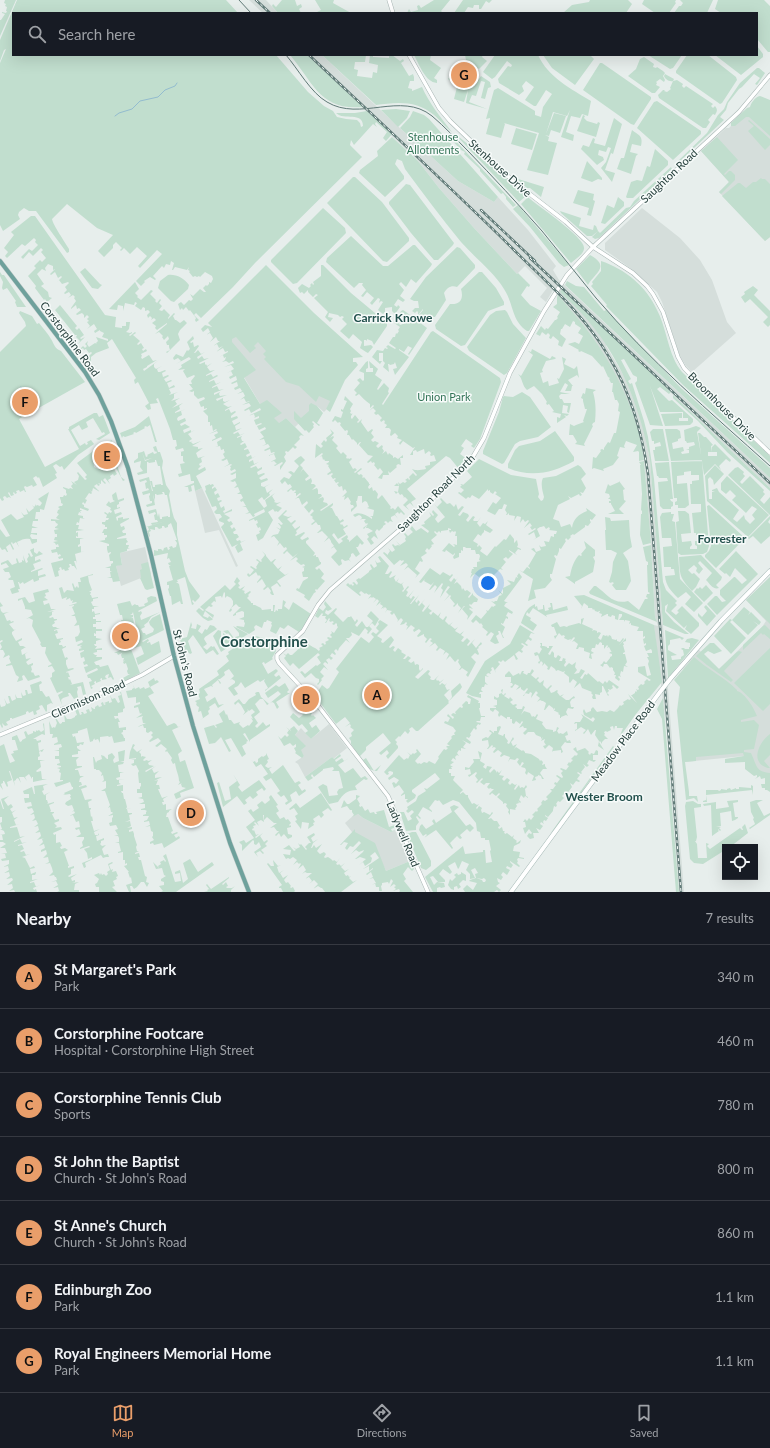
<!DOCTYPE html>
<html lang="en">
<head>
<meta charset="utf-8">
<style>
	:root { --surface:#171b24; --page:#242831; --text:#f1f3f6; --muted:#9ea1a6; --line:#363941; --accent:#e99e6a }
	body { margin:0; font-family:Lato,sans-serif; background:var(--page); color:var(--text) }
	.controls { position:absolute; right:12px; bottom:12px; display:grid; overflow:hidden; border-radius:0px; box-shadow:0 4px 16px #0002 }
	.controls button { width:36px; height:36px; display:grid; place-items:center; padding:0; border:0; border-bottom:1px solid var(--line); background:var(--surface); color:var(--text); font:20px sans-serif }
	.you { position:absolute; left:488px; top:583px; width:14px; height:14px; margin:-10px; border:3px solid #fff; border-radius:50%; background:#1a73e8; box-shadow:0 0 0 6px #1a73e833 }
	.badge { display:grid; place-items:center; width:26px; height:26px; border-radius:50%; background:var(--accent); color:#111; font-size:13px; font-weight:700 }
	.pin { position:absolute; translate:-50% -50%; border:2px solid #fff; box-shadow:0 1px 4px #0006 }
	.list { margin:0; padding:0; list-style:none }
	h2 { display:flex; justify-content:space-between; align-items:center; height:52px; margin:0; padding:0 16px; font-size:17px }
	h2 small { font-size:13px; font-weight:400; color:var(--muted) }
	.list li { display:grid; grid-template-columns:26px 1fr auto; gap:12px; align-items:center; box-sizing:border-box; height:64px; padding:0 16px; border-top:1px solid var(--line) }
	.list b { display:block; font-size:15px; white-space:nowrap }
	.list p { margin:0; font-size:13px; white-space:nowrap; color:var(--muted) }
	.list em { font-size:13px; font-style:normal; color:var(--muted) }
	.icon { flex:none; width:22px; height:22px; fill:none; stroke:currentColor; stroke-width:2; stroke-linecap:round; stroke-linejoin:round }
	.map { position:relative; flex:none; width:770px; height:892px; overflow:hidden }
	.search { position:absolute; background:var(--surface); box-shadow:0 4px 16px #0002; left:12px; right:12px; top:12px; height:44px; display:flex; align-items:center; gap:10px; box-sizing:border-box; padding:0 14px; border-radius:0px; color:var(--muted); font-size:15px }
	.sheet { height:500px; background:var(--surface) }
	nav { display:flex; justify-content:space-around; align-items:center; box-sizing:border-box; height:56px; border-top:1px solid var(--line); background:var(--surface); font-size:11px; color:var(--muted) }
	nav a { display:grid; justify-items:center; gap:2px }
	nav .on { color:var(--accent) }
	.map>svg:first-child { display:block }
</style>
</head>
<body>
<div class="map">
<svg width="770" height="892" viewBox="0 0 770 892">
	<rect width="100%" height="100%" fill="#e7eeec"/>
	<!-- built -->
	<path fill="#d5dedb" d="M 249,0 L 266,0 L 278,13 L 263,13 Z
		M 307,55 L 322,55 L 390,119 L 458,181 L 494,202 L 498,197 L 528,230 L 556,266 L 553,270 L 559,280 L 770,478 L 770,488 L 614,338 L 606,346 L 624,376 L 637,407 L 645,435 L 650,460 L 684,892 L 679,892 L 667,733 L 654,627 L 654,625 L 658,626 L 655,617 L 652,561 L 644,459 L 639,436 L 621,385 L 592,336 L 556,293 L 553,290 L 546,302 L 540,297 L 547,288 L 525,266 L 517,274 L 474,228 L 439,188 L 418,161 Z
		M 744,111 L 770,134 L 770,237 L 765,241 L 719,192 L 729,182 L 701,151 L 726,128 L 729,128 L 731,126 L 731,123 Z
		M 642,208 L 680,238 L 700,260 L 712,280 L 727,322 L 736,333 L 692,372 L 686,366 L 680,356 L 662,302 L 657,292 L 630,268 L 605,250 L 605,243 Z
		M 261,303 L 342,378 L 326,410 L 324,412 L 317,406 L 295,427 L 286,418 L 274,427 L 244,377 L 255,370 L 246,359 L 239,358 L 225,335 Z
		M 202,488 L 238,566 L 236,567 L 219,530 L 205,533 L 195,491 Z
		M 145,547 L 151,574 L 121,586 L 116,566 L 122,564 L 120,553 Z
		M 770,577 L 770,777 L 765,777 L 744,756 L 684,762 L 686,693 L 683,669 L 699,650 L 719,669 L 762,627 L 766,621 L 746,600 Z
		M 329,724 L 347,748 L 333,759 L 332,757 L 305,777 L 298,764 L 295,762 L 304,756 L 300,750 L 295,735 L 301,728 L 311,739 Z
		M 358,814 L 363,818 L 391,832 L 395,830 L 410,861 L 386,871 L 374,845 L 352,832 L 345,823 L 354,815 Z"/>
	<!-- green -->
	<path fill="#c1dece" d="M 5,0 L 16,0 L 0,36 L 0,20 L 1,20 L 5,14 L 2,13 L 2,12 L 6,13 L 7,11 L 6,11 L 7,7 L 5,6 L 6,4 L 4,3 Z
		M 17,0 L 226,0 L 238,13 L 13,13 L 13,55 L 276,55 L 308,92 L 324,106 L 333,111 L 337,117 L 346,119 L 357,120 L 360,123 L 361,127 L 363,126 C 363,111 344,121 336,113 L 355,113 L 367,111 L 392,134 L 386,141 L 383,138 L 387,132 L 376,122 L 375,124 L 377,127 L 373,124 L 354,145 L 351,140 L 350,145 L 362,157 L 255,263 L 233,287 L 232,288 L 201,318 L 196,313 L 194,315 L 199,320 L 196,322 L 195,320 L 196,318 L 190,310 L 189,311 L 186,307 L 183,310 L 182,308 L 180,310 L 178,304 L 181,302 L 184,305 L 189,300 L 191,301 L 193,299 L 190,294 L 193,296 L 200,289 L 204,292 L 206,292 L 203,288 L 206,285 L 207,286 L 209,284 L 209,282 L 211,283 L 213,279 L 212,276 L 205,272 L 200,277 L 199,276 L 197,277 L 195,276 L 193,277 L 189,272 L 190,271 L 188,270 L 189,267 L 187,270 L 175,267 L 173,270 L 172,270 L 174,263 L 171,261 L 170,265 L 166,264 L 164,268 L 162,266 L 153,276 L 156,279 L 155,280 L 150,277 L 144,281 L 145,282 L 141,286 L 136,281 L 162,254 L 157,250 L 140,268 L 138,266 L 147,256 L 137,247 L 130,254 L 124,248 L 121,251 L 120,250 L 122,248 L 116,242 L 113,245 L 113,248 L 104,257 L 98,251 L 113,235 L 97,228 L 67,204 L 52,219 C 53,225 65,242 69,249 L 69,252 L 67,253 L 36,211 L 29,211 L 24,208 L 19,212 L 18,215 L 20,219 L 3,231 L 0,225 L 0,63 L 6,49 L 4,50 L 0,61 L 0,40 Z
		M 282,0 L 295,0 L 297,6 L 301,4 L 302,7 L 299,9 L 301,13 L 278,13 L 272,6 L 273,4 L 276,7 Z
		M 315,0 L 334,0 L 333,3 L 351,13 L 324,13 L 322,12 L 318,13 L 317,12 L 321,10 Z
		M 434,0 L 450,0 L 441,11 L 443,13 L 407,13 L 409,9 L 411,12 L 418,10 L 417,6 L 419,5 L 421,8 Z
		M 463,0 L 492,0 L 489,3 L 486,1 L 481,9 L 479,9 L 479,5 L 474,5 L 473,8 L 468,7 L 464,13 L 454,13 Z
		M 590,0 L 628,0 L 632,4 L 626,13 L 563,13 L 572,5 L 589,2 Z
		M 644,0 L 676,0 L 675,2 L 676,3 L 669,13 L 655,13 L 642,4 Z
		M 680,0 L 713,0 L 707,13 L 674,13 L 679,6 L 681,6 L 683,3 Z
		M 718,0 L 764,0 L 770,6 L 770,52 L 768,52 L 757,39 L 757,13 L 721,13 L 715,9 Z
		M 757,46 L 763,54 L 763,57 L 741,75 L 715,55 L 757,55 Z
		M 290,55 L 307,55 L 363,107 C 320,111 313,82 290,55 Z
		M 322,55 L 366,55 L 365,62 L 355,62 L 354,69 L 358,70 L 357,76 L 372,78 L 373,72 L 377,73 L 378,65 L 369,63 L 370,55 L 373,55 L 373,57 L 389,58 L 389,55 L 392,55 L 400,61 L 403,59 L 404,61 L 401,63 L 409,76 L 413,74 L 414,77 L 414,81 L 410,81 L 408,88 L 412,89 L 412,91 L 422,87 C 429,103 441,118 452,132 C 446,128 440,120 434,115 C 417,100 396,102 376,105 Z
		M 414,55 L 431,55 L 430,60 L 441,68 L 434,78 L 437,80 L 437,83 C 425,82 419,64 414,55 Z
		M 465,55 L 483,55 L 482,57 L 487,61 L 479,69 L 466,60 Z
		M 495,55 L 538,55 C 548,77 571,89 591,101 L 588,116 L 582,114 L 580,118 L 571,116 L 566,132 L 574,135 L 573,141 L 561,137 L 570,110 L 567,116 L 553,112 L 546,134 L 554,113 L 566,116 L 560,133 L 551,130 L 549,136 L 545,135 L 549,137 L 548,141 L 557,143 L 548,175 L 527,170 L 539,133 L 504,123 L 505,124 L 501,138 L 486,134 L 490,119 L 490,118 L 486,119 L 494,90 L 498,88 L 535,111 L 535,115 L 541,117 L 543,107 L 552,94 L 546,90 L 536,106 L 534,106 L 525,100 L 534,87 L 526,81 L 522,86 L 524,91 L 519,95 L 499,83 L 498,79 L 508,66 L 511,67 L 512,65 L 507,61 L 495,77 L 492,79 L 483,72 Z
		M 543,55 L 590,55 L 594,59 L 575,85 L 552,68 Z
		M 648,55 L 682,55 L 673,68 L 670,69 Z
		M 687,55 L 708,55 L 736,77 L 737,80 L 722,103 L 720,104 L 676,73 L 676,71 Z
		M 644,57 L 654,64 L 653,67 L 656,68 L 657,67 L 663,71 L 665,73 L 663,76 L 665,80 L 664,82 L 660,79 L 656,82 L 657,83 L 656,85 L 660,87 L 655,93 L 652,93 L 628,76 L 636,69 L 640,59 Z
		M 464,63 L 478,73 L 474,80 L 477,82 L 481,76 L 490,82 L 491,87 L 488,88 L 485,99 L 481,98 L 485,82 L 481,81 L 476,96 L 472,95 L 469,102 L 487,109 L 466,103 L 468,90 L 464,102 L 454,99 L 457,87 L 467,89 L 457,85 L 448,79 L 459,64 Z
		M 600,63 L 602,63 L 651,97 L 651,99 L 634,125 L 631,124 L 583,90 Z
		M 757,68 L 759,68 L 765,73 L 757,85 L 755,84 L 760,78 L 754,74 L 742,87 L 739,89 L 728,103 L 726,110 L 720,117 L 724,120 L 679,162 L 678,161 L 707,133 L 718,115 L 724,109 L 727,102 L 740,83 Z
		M 665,74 L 674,79 L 673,81 L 677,80 L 683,84 L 682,86 L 684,88 L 686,86 L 713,104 L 711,106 L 713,108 L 715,106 C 718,110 717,111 715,115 L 713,114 L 708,120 L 710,122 L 706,128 L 703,128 L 659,98 L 658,95 L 663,90 L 665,90 L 664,91 L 667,92 L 671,89 L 670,88 L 673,81 C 669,82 665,79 664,76 Z
		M 760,96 L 770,100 L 770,136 L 749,117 L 746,117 L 735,126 L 731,126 L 731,123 L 747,108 L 750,107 C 751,103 755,97 760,96 Z
		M 657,101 L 701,131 L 701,134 L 673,160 L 637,128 L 654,102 Z
		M 396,109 L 410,111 L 407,118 L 398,127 L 381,110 Z
		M 413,111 L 424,115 L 429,119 L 498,197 L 494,202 L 458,181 L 400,128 L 410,117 Z
		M 583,115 L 585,116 L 584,118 L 587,121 L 597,124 L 598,122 L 600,123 L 596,137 L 577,131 Z
		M 614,118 L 622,124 L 613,154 L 611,153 L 605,170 L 615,173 L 612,182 L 601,168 L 606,162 L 611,148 L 608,147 L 606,152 L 599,150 L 598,155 L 603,157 L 604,160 L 597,165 L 581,149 L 583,145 L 589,147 L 593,138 L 595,139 L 594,143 L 605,146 Z
		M 749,120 L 770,139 L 770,145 L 765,150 L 748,131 L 754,126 L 748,121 Z
		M 516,128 L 537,134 L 532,150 L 511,144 Z
		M 632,130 C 640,136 643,136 641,146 L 632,144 L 630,152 L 638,154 L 636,156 L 631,174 L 617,169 L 621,158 L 624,158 Z
		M 454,133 C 479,152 502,175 526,196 L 519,202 Z
		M 451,136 L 516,205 L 513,207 L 506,199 L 506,197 L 503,193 L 501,194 L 480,171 L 480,169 L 464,154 L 465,152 L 461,150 L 449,137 Z
		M 392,137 L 418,161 L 439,188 L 474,228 L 517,274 L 518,273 L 530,285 L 529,287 L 527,286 L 521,295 L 530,305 L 541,311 L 529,331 L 527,331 C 511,320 514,304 504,289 C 493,271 475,258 461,242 C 441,218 423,193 405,169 L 402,161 L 397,159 L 395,164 L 404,176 L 404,179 L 385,197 L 359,173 L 360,170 L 378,156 L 377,151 Z
		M 717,137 L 738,160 L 724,174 L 725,175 L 729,171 L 731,171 L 735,175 L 735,180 L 721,194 L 719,192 L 729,182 L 701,151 Z
		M 655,149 L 668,161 L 668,165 L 633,198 L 627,198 L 626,197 L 631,182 L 637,180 L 642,181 L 647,166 L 650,167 Z
		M 587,161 L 602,178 L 602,180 L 598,179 L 592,182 L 581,178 Z
		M 671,167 L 672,169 L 599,238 L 595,239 L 592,237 L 598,231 L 600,233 L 626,208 L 630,207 L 634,201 Z
		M 353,177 L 355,177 L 382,202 L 409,238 L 409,241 L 387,262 L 383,261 L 327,203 Z
		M 515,178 L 544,187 L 541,197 L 530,188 L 527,188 Z
		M 761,178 L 762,179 L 765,179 L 770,184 L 770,237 L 765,241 L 722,196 L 738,183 L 740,183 L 746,188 L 753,182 L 756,182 Z
		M 406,184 L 410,185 L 454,243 L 453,245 L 438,260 L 434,260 L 411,233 L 389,204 L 389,202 Z
		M 578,190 L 594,194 L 593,200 L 595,201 L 591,216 L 587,215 L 589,208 L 573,203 Z
		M 528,197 C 537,206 587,238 584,249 C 583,255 575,259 571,263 L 521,204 Z
		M 618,197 L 624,202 L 624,206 L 605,224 L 601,223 L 607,205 L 614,208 Z
		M 518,205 L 569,265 L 564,267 L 559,263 L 530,227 L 513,209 Z
		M 323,208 L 345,228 L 346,233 L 297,283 L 293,284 L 271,262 L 271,260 Z
		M 560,211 L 581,218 L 579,226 L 593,230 L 594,225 L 596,226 L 598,231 L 592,236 L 587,236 L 561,213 Z
		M 31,216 L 35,216 L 105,315 L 116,317 L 115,327 L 122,328 L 122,326 L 126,326 L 126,322 L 130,322 L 129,329 L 126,332 L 130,333 L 132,332 L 132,333 L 129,335 L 130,336 L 135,332 L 136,333 L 133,335 L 140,341 L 137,344 L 138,345 L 141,343 L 144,348 L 142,349 L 143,351 L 146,349 L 147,351 L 141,354 L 142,356 L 141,357 L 142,359 L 149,355 L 153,361 L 157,360 L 147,366 L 147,367 L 143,369 L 144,371 L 159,360 L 154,364 L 154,367 L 156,369 L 162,366 L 157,369 L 158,372 L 160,372 L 165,370 L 166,371 L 162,373 L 163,377 L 168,375 L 169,376 L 164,379 L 166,382 L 171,380 L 172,381 L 167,383 L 169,388 L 174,385 L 175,387 L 169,389 L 171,393 L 169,395 L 178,392 L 174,394 L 174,398 L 171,401 L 180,398 L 175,401 L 177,404 L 172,408 L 183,403 L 179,406 L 180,409 L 175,412 L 175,413 L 186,409 L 181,411 L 182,415 L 178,417 L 177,419 L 178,421 L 185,418 L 186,421 L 190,419 L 180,424 L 181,426 L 185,424 L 190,427 L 183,430 L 184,433 L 191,430 L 191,432 L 195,430 L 188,434 L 192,439 L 189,441 L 190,442 L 193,441 L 191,442 L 193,444 L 201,441 L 192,446 L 198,447 L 198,449 L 203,448 L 196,453 L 198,458 L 205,456 L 201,458 L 202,462 L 199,464 L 200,466 L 202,465 L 198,469 L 199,470 L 205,467 L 206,470 L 196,476 L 202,488 L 195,491 L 194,485 L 191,486 L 192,491 L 189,492 L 188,487 L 184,487 L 194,483 L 194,481 L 191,481 L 190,474 L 179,477 L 178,474 L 182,473 L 180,464 L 185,463 L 183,461 L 183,456 L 181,456 L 181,452 L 180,452 L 184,451 L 183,448 L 176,450 L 175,447 L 177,446 L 176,440 L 173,440 L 170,429 L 158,398 L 156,399 L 158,403 L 150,404 L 151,409 L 148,410 L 145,406 L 149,403 L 138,382 L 135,384 L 134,380 L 136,378 L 112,339 L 107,343 L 109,348 L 96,353 L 91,357 L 91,364 L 89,367 L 84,361 L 92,353 L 91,352 L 89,353 L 86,349 L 84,350 L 83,348 L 77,352 L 83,346 L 85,348 L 87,346 L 85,344 L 88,341 L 87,344 L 89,347 L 95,343 L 97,344 L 96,343 L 98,341 L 96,337 L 108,341 L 108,339 L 102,337 L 104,333 L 100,331 L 100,330 L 95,333 L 94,331 L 97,329 L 94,324 L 87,329 L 90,326 L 87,322 L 89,321 L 87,319 L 89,317 L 87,315 L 84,318 L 84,315 L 82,313 L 77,315 L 76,314 L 81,310 L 79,308 L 77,309 L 76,305 L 71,309 L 71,308 L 76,301 L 74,298 L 75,297 L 73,295 L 68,298 L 71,295 L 69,292 L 65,294 L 64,293 L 67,290 L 65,287 L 69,283 L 68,282 L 62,284 L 59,280 L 56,283 L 62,277 L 61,276 L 58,278 L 55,272 L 51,275 L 50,274 L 55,269 L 53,270 L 53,266 L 48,264 L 45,268 L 46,271 L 42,269 L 37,274 L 44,284 L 41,286 L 48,292 L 49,297 L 52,298 L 47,302 L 45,299 L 44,300 L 35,288 L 36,286 L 28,276 L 36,268 L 34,266 L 40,260 L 42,262 L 46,258 L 41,252 L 43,250 L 41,248 L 33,256 L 29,252 L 23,259 L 21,257 L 29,249 L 32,251 L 38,245 L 35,242 L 36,240 L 34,238 L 25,246 L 22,244 L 7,258 L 5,256 L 8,252 L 4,248 L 14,235 L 11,232 Z
		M 351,236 L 383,266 L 388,266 L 413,245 L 415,245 L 432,264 L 431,266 L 416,283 L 411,279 L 406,287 L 401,282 L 399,284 L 404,290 L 400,296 L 405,300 L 403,302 L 398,299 L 394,305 L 397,307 L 398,305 L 400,307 L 395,314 L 392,311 L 392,307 L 385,308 L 385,312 L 383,314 L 378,310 L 383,302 L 381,301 L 379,303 L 380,299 L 378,298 L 372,305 L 370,303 L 374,298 L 367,292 L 363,297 L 361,296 L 366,290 L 362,285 L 363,283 L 359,283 L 354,288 L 326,262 L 327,258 Z
		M 457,247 L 460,248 L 475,265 L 475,268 L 457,287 C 451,285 447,288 444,293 L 446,300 L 435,317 L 432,317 L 434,318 L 432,321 L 429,322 L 419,315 L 423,310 L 423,309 L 418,315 L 418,312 L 417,311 L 415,313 L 412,311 L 415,308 L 419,308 L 418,301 L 414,301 L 410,299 L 426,277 Z
		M 590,255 C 612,267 593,274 588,285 L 576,269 Z
		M 601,261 C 625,269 646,286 657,310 C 665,325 667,343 674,359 C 676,364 679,368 682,372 L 770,456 L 770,463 L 683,385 L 606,306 L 607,305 L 591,286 L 593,284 L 592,282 L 601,271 Z
		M 266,265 L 314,313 L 363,357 L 353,358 L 353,362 L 356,362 L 358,365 L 345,380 L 330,412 L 326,409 L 330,401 L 319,396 L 316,402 L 299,386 L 286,382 L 264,359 L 266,357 L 263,354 L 266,351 L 258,342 L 254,346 L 256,348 L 250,353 L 236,337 L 232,339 L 232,342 L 256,370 L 244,378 L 260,404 L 267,400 L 282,413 L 274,418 L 279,423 L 286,418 L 304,436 L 301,435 L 299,437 L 300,439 L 294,445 L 297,447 L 295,449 L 293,447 L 288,452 L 286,451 L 285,452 L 286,454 L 284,457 L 286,461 L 280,470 L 280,466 L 283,463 L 282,462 L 275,466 L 274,465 L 277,464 L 274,461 L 270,462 L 276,459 L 274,454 L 267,456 L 275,453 L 274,452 L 271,453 L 270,449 L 265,451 L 264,450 L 270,447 L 268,444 L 262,446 L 266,444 L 264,439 L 259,440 L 264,437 L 260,432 L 266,429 L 265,427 L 259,430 L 257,426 L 262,424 L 261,423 L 256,425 L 254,420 L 259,418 L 259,416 L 254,418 L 255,417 L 254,414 L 248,416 L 261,410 L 260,408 L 251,413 L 249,409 L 245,411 L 244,410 L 251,406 L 249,403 L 242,405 L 250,401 L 246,402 L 244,398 L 240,400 L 245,396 L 243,392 L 237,394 L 244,390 L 242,391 L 240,388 L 235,390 L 234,388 L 238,386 L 237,382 L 232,384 L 231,383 L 237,380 L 236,376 L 230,379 L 229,377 L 233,375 L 231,371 L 227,373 L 234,369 L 231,365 L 224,367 L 234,363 L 233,361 L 229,363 L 226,361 L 222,362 L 225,360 L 226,357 L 224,358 L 223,355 L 219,357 L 228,352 L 228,351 L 225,352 L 223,348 L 216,352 L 223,346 L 219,348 L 217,344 L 213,346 L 220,341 L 218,341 L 216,337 L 210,342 L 213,338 L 210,333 L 206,335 L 210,332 L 208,328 L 203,332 L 201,329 L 205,325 L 212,327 L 208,323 Z
		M 321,265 L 323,265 L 351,293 L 387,323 L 387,326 L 374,345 L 372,341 L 367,339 L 367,341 L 366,340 L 364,340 L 364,346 L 371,345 L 373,347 L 368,353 L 366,352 L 360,348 L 362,342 L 353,334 L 349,339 L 340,331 L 347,324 L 342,319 L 344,317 L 342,316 L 340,317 L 338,315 L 329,313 L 328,317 L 333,318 L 330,322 L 325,317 L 328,312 L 314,298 L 318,295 L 316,294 L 313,297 L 308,292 L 308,290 L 304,294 L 302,292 L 300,293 L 298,288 L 302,284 L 309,288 L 311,286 L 310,285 L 312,283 L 313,285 L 314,284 L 313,282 L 321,276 Z
		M 85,268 L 100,284 L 102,285 L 98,289 L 92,288 L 80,272 Z
		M 0,272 L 2,275 L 4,275 L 26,307 L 17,307 L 15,302 L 16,301 L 7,288 L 3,290 L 2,288 L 3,282 L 0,276 Z
		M 479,272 L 482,272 L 496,288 L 504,302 L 504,305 L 488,311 L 465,345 L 461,346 L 436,329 L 435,325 L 450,304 C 460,305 464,299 461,289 Z
		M 168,275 C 176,274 184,278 189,285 L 188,289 L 174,302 L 171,301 L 158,288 L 160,281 Z
		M 567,281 L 576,286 L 584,287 L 604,311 L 606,310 L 681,388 L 770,468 L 770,478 L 565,285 Z
		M 135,282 L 139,289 L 135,293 L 138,296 L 137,297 L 141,300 L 151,290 L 153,291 L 150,294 L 156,300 L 155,301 L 157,303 L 160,299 L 161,300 L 159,303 L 162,306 L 159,310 L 162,311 L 164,309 L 170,315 L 168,318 L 168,319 L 174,313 L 175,314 L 173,316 L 175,320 L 176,320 L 180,323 L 184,320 L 187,323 L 180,330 L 178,334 L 180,340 L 167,353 L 166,352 L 170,350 L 169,347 L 169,345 L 167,345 L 166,342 L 169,339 L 168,336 L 164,340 L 162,337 L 163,336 L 159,332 L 155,334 L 167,324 L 167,323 L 157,330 L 155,328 L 156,326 L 152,323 L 156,320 L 154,318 L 151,320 L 152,318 L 150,316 L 148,318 L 147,315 L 150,312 L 148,310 L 145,311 L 145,308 L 143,307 L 141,310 L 135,306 L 137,303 L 135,302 L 134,305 L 125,303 L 123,311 L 123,306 L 118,305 L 117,310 L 109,309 Z
		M 753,286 L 758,290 L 754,295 L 770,311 L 770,325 L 768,327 L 763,322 L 768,317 L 750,299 L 745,303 L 741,297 L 745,294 L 744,292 Z
		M 562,289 L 671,392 L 669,394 L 660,387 L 657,389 L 669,401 L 672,400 L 693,419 L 693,422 L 690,425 L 665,426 L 661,414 L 682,413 L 682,418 L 679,418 L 679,421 L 688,421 L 688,418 L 683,418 L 683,412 L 660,412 L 650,386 L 663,426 L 650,425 L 635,383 L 637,381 L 637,377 L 633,375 L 624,359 L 621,360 L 631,379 L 628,381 L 630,384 L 632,383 L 644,421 L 648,437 L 654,479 L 663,582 L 666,590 L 677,601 L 675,603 L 677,605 L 671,611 L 676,615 L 679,612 L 677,611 L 682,606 L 699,623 L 699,626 L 691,634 L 685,629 L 687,625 L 684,628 L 666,611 L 668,604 L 665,606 L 665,612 L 674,622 L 689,634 L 685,634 L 663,625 L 650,460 C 641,412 624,366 594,328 C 584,315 572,303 560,292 Z
		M 558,295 C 568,307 579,319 588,331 C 616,368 638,414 644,460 L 639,461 L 639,452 L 638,451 L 633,452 L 637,445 L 626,441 L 624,446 L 625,448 L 620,447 L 617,456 L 619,457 L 613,465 L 603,469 L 604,471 L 594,468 L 592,469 L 593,457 L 596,458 L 601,451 L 600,450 L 602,449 L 604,450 L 604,448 L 608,442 L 610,443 L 614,433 L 616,433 L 620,412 L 618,411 L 619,404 L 617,400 L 615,400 L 613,392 L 612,392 L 613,383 L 611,383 L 609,379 L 610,378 L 608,377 L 603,366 L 602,367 L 592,356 L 581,351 L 580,352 L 578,351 L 579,350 L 568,344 L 575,342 L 579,344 L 583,336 L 578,333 L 581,328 L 575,324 L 575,322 L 573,321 L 570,327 L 565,324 L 562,329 L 561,329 L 560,334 L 566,339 L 562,347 L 558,345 L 559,341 L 553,336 L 551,339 L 549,338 L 550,335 L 548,333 L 546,335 L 542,332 L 540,336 L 536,334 L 541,326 L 545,330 L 546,328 L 548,329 L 555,320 L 556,320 L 558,318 L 557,317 L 560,312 L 553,307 L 557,304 L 557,297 Z
		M 60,305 L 77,326 L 75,328 L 77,330 L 79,328 L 84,335 L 80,338 L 81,339 L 85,337 L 78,344 L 80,341 L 76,337 L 77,335 L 75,335 L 55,310 Z
		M 505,310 L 507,312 L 513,324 L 526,338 L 507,373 L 504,375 L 469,351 L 467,347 L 490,315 L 496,311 Z
		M 20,311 L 32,316 L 37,324 L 39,323 C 43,328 48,334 51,339 C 54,344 55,349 61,351 L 85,382 L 19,419 L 45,467 L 79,449 L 68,429 L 69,429 L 69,427 L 94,413 L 97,413 L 99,417 L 103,415 L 110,433 L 99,440 L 96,439 L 105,434 L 104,432 L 102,433 L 93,418 L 86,422 L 88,427 L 82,430 L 79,425 L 71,430 L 80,446 L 85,443 L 86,445 L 88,444 L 87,442 L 91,440 L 94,444 L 78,455 L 64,470 L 62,466 L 60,467 L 56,464 L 53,466 L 57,473 L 55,474 L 57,478 L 43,487 L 39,477 L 38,478 L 36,476 L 33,478 L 37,485 L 33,487 L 32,485 L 27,487 L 25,486 L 24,487 L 26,492 L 25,492 L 24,490 L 20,492 L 19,490 L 16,491 L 17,493 L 15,494 L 14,492 L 13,493 L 14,495 L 11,496 L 9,492 L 8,493 L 11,498 L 9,497 L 7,498 L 5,496 L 3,497 L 4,500 L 2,501 L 0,498 L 0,352 L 26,326 L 25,322 L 19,313 Z
		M 401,311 L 403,310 L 406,312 L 427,328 L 409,355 L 408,354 L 412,348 L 408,346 L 404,352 L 399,349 L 399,350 L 409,357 L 395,375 L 393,369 L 397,368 L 395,362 L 394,364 L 390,365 L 389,364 L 388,364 L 389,372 L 383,367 L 385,363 L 383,361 L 383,353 L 379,353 L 379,361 L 382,361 L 380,364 L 372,357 L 377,350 L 383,351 L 385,348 L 387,349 L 388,348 L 386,347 L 388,345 L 395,349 L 396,348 L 389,343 L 393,337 L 395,337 L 396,333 L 397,334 L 399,331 L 398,330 L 400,327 L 394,323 L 396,320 L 400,325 L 409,322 L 408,319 L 402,320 L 398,317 Z
		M 433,331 L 500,378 L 501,382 L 480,439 L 474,448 L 471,446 L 473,444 L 466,439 L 461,446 L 464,448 L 460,454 L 467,459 L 459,469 L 450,458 L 446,456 L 407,489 L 416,499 L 411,502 L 414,507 L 410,503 L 406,506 L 409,510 L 403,505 L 408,500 L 405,497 L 403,498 L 404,497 L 402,494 L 400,495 L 398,492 L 396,494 L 394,491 L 398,492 L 399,486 L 394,486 L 397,483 L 399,486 L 398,482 L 400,484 L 403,482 L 405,483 L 407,481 L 405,480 L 408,478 L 409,480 L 410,479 L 409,477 L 413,473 L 416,476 L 417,475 L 412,469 C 417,471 420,470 426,469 L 425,466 L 430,465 L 430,462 L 436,461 L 434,455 L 431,456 L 430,455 L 431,453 L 429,451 L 425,454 L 424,449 L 417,452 L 416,450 L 413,451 L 413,455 L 410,455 L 415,447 L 413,448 L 403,441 L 400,445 L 399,443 L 402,440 L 397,438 L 398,436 L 395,433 L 391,436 L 390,435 L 391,430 L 389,428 L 385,428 L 387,425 L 384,423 L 385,422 L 384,420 L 381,422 L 380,420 L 382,418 L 378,414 L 376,415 L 374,413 L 376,411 L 373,408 L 369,411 L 374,406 L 373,405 L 370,408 L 370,404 C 365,401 362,397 359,394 L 356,396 L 355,395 L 357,393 L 354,390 L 360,383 L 357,380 L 360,378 L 363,381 L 364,380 L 364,373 L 359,371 L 366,362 L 368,361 L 368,368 L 366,369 L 366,372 L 373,372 L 373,368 L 370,368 L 369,361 L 378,369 L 375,375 L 382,380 L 377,389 L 378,390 L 384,383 L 389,388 L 388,392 L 389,393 L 382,404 L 383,405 L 431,332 Z
		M 193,336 L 194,339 L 190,342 L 191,343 L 193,342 L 194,347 L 198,345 L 199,346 L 194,353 L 195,353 L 198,350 L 201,354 L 205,352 L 197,357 L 198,359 L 202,356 L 204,359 L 209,358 L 199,363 L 200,364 L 205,362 L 205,365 L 206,364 L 207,366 L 212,363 L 207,367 L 210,371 L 215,370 L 206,375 L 206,376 L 211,374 L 213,377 L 217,375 L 218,376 L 209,381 L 209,382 L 214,380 L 216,384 L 221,382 L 212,387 L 212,388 L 217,386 L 219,390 L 224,389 L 214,393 L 214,395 L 220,392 L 219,394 L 220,396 L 227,395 L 216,399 L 217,401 L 223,398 L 223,401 L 225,402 L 230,400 L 223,404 L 228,407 L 232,406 L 225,410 L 225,411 L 229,409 L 231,413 L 235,411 L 236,412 L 231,416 L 231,418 L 237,416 L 238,418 L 232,421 L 234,425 L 240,422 L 240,423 L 235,426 L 236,430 L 242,428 L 233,433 L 234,434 L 238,432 L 240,435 L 245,433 L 237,437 L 237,438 L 242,436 L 241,438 L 242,441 L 244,441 L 240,444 L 241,445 L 245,443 L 247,447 L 244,449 L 244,450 L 248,449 L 250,453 L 246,455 L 247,457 L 251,455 L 252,458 L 256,456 L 249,460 L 249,462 L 253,460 L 254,464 L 259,462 L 250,467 L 251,468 L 256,466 L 258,469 L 262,467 L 262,469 L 257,472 L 258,475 L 264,473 L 265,474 L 259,478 L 261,480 L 267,478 L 268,480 L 261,483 L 261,486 L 264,487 L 270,484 L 265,487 L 267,493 L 273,489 L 269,493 L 270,495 L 264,500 L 262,497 L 258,500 L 264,508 L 267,506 L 265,500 L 275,493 L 272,496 L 275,501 L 274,502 L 277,503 L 281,502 L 276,505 L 282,508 L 278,512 L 276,511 L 275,512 L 273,509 L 268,512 L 273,520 L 263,538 L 258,541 L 256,535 L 260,533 L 259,531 L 261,530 L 260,527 L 258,528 L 256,524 L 258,523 L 257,520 L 255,521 L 254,519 L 249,521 L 249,520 L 265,512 L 264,509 L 254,514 L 255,516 L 253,517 L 250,513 L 245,514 L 249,512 L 246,507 L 242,507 L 246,506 L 243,501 L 241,502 L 240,500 L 243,498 L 241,494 L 237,494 L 240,492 L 238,487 L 234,488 L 237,485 L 235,481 L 233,482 L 230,481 L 236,478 L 236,473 L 232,475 L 230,474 L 236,471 L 235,469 L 231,471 L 230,469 L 231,468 L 230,466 L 232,465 L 231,464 L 224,467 L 229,464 L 227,459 L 223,461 L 221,460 L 225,458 L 223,454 L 225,452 L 224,451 L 219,453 L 224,451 L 224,449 L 221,450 L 220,446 L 215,447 L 218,446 L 217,442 L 222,439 L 221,437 L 212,441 L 212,440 L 216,438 L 214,435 L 218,433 L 217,431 L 209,434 L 217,430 L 216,429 L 213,431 L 212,425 L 210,426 L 210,422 L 208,422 L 208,416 L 203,411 L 207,409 L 207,408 L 204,409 L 204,406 L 201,407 L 199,402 L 205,399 L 204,397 L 198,399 L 194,395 L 194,391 L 192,392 L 189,391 L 193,389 L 189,384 L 192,384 L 191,381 L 195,376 L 194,375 L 187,378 L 183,371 L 185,369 L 178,370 L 182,367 L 181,365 L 191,359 L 189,357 L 176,364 L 181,361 L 178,358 L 174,360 L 173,358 L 176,354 L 183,357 L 187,350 L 188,351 L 190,349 L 187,342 Z
		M 532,349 L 550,359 L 552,356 L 556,358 L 555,359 L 546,361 L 542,370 L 543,372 L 540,373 L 543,383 L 548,381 L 549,386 L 559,383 L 557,378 L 559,379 L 564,369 L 562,357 L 566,359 L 564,364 L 574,369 L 577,366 L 579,378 L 577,375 L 568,380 L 573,386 L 572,386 L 571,391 L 565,391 L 568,385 L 565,383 L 560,392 L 570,394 L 561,394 L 559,396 L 560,399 L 562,399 L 564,403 L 571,403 L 569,413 L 567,412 L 568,406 L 563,405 L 562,413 L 569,414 L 567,416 L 564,415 L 566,417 L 557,423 L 557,417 L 560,418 L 561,414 L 552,412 L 554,411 L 549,404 L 547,405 L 546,403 L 547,402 L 542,394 L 534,386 L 527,390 C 522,386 523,379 518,374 L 521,376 L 533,355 L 528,351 L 531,352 Z
		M 586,388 L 596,390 L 593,392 C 596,402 596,411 595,422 L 593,423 L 592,425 L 593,426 L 584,444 L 585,446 L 575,444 L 577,442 L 573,435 L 569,435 L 570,424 L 574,426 L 576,425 L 584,422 L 583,421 L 587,409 L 585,409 L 583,401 L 583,399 L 581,398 L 583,393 L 585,394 Z
		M 522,392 L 530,397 L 551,427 L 538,437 L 520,441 L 515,444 L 504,463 L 502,464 L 483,454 L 483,451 L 499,412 L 503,397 L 504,396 L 513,397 Z
		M 673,395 L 770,488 L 770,491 L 727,452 L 698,421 L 673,398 Z
		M 345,396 L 353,404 L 350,409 L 351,411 L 350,413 L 352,414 L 353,413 L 351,416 L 351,418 L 352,419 L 355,415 L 359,420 L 357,422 L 358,423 L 362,419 L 361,422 L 368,432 L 372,429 L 373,430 L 371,433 L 374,437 L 371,440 L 373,442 L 375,441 L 379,443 L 376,446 L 378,448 L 382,445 L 383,447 L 382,448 L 384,451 L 382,454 L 386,451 L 388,455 L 389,453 L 393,456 L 393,458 L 395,457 L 398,459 L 403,455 L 403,458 L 400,458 L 401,465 L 398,464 L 396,466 L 397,467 L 390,473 L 388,471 L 389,475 L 383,475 L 382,479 L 378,478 L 383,472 L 380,468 L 378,470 L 374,465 L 375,464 L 374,462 L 372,463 L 371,461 L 368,463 L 367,462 L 373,456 L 368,455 L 359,445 L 361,442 L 360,442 L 357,445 L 357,443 L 353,439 L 352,440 L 349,435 L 347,435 L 348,431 L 347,430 L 345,431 L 340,425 L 341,423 L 339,422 L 338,423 L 335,420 L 333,422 L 332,421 L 335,416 L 341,418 L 343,412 L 341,411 L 341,409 L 343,410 L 347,401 L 344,400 Z
		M 311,403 L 317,406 L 323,413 L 317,423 L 320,425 L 319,426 L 313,421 L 312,422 L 314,424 L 313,426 L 314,427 L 309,433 L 306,430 L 305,431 L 294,419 L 294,411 L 301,418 L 309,411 L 309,405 Z
		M 149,416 L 157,442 L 155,442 L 150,425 L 147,427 L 146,426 L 144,427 L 145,428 L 136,433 L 135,432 L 133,433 L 134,434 L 125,437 L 123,436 L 122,438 L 120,433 L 135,427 Z
		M 696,426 L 701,428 L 697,432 L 702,460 L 671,461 L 665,429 L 677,429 L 680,431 L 681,438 L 678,439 L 678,441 L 672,443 L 673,449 L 683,447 L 684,451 L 681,452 L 682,454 L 689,453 L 689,450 L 686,449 L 689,449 L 689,447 L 695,445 L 694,442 L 687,443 L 686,441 L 685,441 L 684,430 Z
		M 330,429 L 334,433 L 330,438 L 333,436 L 334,437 L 332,440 L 338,446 L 336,448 L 341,454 L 343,452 L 347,456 L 346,457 L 347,459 L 348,458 L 349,459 L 351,458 L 352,459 L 349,462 L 353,469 L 355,468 L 357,470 L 354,472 L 355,473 L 361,468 L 362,469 L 357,473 L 359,475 L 361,474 L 363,476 L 362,477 L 363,478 L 364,477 L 369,483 L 369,484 L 370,484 L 368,487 L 369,489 L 372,487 L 373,491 L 375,490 L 378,494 L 377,498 L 378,499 L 382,495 L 391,507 L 390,508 L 391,509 L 393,508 L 395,510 L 398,506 L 405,514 L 404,515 L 401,512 L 399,514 L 398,512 L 395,514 L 398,519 L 395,515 L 391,517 L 391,519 L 393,522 L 390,521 L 388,523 L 386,521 L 384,522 L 386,524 L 383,526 L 383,527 L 379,531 L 377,529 L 375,532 L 378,539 L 374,536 L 371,539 L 374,543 L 371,545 L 367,539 L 369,537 L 367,534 L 373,531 L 368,528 L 366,528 L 367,525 L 364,529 L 363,528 L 368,524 L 367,523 L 366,524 L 364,521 L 366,519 L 362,519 L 360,520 L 362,518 L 361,516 L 359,515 L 355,517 L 353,515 C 359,511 366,515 372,519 L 372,517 L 370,516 L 373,516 L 374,510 L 367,508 L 369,507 L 367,502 L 365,501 L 362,503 L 362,496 L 358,496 L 357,501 L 356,501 L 357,506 L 351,512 L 351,509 L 354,507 L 353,505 L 351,505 L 350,503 L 351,502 L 348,497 L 344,500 L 345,496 L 342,497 L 347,492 L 345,489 L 343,491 L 342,486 L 339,487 L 337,484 L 339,483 L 338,482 L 336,483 L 334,480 L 336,479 L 335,478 L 333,479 L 331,476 L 333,474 L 332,473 L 328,475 L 327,474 L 331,471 L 328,466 L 329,465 L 326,464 L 329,462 L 329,461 L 325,461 L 324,459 L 323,460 L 322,456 L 320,457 L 323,454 L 322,453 L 315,458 L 316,444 L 321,448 L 323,446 L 321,444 L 324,440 L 326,442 L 327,440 L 326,438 L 332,433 Z
		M 653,429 L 663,429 L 669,461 L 655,461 L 653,450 L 655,450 L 655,447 L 661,446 L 660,442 L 654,444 L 654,441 L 652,441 L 650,432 Z
		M 555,431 L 574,457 L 574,461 C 553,473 531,478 508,468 L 508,464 L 515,450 L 519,446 L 540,441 Z
		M 698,433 L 700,433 L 704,437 L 706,437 L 713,445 L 711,446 L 712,452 L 708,452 L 708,456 L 717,456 L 717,452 L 712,452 L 712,447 L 715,444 L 731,460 L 730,462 L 726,459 L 719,466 L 721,470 L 715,464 L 704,475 Z
		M 112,440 L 111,444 L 114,454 L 111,449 L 105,448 L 104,450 L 102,451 L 103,456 L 96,456 L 93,458 L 94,467 L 98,469 L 117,465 L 121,477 L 125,480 L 123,481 L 116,468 L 114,469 L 117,474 L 114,476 L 113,474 L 110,476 L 111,478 L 108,480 L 110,484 L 105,478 L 103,480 L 106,483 L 105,484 L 101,480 L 101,484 L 98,483 L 100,485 L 98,486 L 97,484 L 94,486 L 100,492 L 93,488 L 92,492 L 90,490 L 92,493 L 91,494 L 89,493 L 85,499 L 87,500 L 86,502 L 84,501 L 86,502 L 85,504 L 83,502 L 82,504 L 84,505 L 84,507 L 89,509 L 88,511 L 80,508 L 80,510 L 82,510 L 81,511 L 80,511 L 81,513 L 79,512 L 78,515 L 83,516 L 83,518 L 85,519 L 80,518 L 79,523 L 77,522 L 76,525 L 79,525 L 78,529 L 84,530 L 76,531 L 76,533 L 78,532 L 78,537 L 76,536 L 76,538 L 84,538 L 80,539 L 80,544 L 78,545 L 78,547 L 81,546 L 81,552 L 85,551 L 75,554 L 77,564 L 76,561 L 74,561 L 77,570 L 74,566 L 72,566 L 71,564 L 69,564 L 70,567 L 68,568 L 69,570 L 65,571 L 64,569 L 62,570 L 61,567 L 59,568 L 60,570 L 58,571 L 59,576 L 55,577 L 51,563 L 63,560 L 63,558 L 59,559 L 58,557 L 61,556 L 60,554 L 58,555 L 57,552 L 52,553 L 51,550 L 56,549 L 56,547 L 59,547 L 58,544 L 56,545 L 55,543 L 53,542 L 58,541 L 54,540 L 55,537 L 57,537 L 57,534 L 55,534 L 54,530 L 59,529 L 55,528 L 55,527 L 57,526 L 58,524 L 56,523 L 55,521 L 51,521 L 51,519 L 60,520 L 56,518 L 59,514 L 57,513 L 58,510 L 60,509 L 58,507 L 60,506 L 62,506 L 63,504 L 61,503 L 61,501 L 60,498 L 60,497 L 63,497 L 64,495 L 66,496 L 67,494 L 66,493 L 66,490 L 63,488 L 63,487 L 69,489 L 70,488 L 73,489 L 71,486 L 73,484 L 71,481 L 77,485 L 74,482 L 78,480 L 79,476 L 77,473 L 78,472 L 85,480 L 87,479 L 85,477 L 87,475 L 77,463 L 96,449 Z
		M 156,446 L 158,452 L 160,452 L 163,461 L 162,468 L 166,485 L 170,491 L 169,495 L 172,511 L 174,518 L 177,523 L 177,535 L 185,571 L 189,581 L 200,596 L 199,598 L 195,602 L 193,600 L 192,601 L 194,604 L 192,605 L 185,577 L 177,580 L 178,582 L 176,582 L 179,584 L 183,604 L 181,604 L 180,601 L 172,605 L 171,596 L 170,596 L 168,589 L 169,588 L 169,585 L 167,585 L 167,582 L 173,580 L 169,566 L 171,565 L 169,565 L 168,563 L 171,562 L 169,558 L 167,559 L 168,553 L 154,556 L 154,550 L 158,551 L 158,549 L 161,549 L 163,551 L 164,548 L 167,547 L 168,550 L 170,549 L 169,547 L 172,546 L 173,548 L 176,547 L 177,543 L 175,540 L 177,540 L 171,523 L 168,525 L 168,527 L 165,528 L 164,526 L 162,526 L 162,528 L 159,529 L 157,527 L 155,527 L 155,530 L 150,529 L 151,531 L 149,532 L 150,536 L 149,537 L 147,531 L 149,530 L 148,527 L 146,527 L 166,521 L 152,525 L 151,523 L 158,522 L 157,520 L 155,520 L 154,515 L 156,514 L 155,512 L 149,514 L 148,511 L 156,509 L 158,517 L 159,513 L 160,519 L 162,519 L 162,517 L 168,516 L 168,517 L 170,517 L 170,510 L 167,495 L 165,495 L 164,492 L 162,492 L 163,494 L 157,495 L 156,494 L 155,494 L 155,501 L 153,494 L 155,505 L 147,507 L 146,505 L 152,503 L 152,501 L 150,501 L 149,496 L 150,495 L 150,493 L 143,495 L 142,492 L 149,490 L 148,488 L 146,489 L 145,483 L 147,482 L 146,480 L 140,482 L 139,480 L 149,477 L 152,491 L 159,490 L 153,491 L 150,481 L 152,481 L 153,487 L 155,487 L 155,485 L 161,484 L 161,485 L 163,485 L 160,466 L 158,466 L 156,460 L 155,460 L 155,462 L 149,463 L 148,462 L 147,462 L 147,473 L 138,475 L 137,473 L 143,471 L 140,467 L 141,461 L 134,463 L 134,461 L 138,458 L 138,453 L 142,452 L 145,461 L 152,458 L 145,460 L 142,452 L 144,451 L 146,457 L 148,456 L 147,455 L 153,452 L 154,454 L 157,453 L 156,451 L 155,452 L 153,447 Z
		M 301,456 L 305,460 L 300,465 L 303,468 L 300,473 L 303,469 L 309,476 L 305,479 L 306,481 L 311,478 L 312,481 L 311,484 L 314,484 L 316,486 L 312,490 L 317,488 L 318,490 L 318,494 L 321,494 L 322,496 L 318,499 L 323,497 L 324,499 L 323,502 L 327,503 L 328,505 L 320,510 L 321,511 L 333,503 L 333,505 L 330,508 L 332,508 L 336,516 L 337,516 L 340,521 L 343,519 L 344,521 L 340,523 L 341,525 L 342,524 L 344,527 L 347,525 L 348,526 L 343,529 L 346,534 L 338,539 L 334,533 L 332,535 L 339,544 L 343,541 L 341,539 L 347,535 L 348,537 L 347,539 L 349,540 L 349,542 L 357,535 L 364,543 L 362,545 L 360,543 L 358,547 L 356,547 L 360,554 L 356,557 L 353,553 L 351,554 L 351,556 L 349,559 L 351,562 L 349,560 L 345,561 L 342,559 L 341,560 L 342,564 L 339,566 L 331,557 L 337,551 L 334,547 L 330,549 L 334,546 L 331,542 L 331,541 L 329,538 L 324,542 L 328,537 L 322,531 L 318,533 L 317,533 L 321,529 L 320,525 L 318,525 L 316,522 L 312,525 L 311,524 L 315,521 L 312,518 L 313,517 L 310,515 L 314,511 L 312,509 L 309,513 L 304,507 L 308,503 L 307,501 L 302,505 L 299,498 L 297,498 L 294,500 L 301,494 L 300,493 L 296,496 L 296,493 L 294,493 L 296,491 L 295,490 L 293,491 L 291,489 L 288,492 L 287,491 L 292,487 L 290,484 L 288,485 L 285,481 L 282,484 L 280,481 L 284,477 L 289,479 L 292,475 L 288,472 L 291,471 L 294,473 L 299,466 L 294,461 L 299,457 Z
		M 479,459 L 511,475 L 536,479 L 539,494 L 538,497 L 541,501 L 543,500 L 544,497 C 543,492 540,484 543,478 L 556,476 L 578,465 L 581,467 L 586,474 L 581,479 L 586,488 L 583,493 L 580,492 L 582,495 L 580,496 L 579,494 L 571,498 L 568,496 L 570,499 L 558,505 L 553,519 L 559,521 L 561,527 L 570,524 L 572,528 C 573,519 579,514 587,511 L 586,508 L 596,515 L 592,520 L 590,519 L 590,521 L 591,522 L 588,526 L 585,525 L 585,527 L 574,535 L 573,534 L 570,536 L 571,537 L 568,540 L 566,538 L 565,540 L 566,541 L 561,549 L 559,548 L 559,551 L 557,556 L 555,555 L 554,556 L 556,559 L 552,574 L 550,574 L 550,577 L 552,580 L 545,588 L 534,590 L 536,598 L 528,601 L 533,579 L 519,570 L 523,572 L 527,567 L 530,569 L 530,568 L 528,566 L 529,565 L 536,553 L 531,549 L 534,548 L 536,552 L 541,550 L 539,545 L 541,547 L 546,546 L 544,541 L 549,542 L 551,536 L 554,537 L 554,534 L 556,534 L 557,531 L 549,530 L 550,529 L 549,527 L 546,529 L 544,526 L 541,527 L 540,527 L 537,529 L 540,536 L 533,540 L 536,538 L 534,532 L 529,535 L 528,534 L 536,529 L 535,528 L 532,530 L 530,527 L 532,526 L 530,523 L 524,528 L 529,521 L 528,520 L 525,522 L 523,519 L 520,523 L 521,517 L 517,516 L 514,521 L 515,516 L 509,515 L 509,513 L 507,515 L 506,515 L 507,513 L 505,510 L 507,505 L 504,504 L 502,509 L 499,509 L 495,515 L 487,511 L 493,502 L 496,504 L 501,498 L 495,494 L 497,493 L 495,491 L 493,494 L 490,492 L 490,490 L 488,491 L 488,489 L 479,499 L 472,495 L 470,498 L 468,497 L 466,499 L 458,493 L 459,492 L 461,493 L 464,490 L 460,487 L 462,485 L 460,485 L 462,484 L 463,485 L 472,477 L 467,471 Z
		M 644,461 L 651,543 L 643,545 L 640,535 L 641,514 L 642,514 L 642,511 L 641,510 L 642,494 L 640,465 L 641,465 L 639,462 Z
		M 702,461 L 709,546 L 707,552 L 703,554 L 681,555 L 678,553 L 676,522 L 679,521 L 678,511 L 685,511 L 689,514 L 691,533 L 681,534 L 682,542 L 691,541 L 692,545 L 690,547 L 690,549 L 697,549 L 697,546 L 695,545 L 695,541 L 703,541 L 704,534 L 696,535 L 696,533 L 694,533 L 692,513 L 701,512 L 701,504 L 691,504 L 690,484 L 692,484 L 692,481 L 699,480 L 699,475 L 691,475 L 691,471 L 684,472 L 684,475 L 677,476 L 677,484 L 687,483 L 689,505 L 685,508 L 678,508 L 678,505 L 675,505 L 675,502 L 677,501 L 677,498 L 674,498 L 671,462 Z
		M 669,462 L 673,499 L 670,499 L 671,501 L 673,502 L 673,506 L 671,507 L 671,509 L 663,509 L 660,506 L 658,482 L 668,481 L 667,478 L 659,478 L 658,476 L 657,476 L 655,463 Z
		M 715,465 L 724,474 L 714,485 L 713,480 L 710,477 L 708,479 L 709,499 L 712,499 L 712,492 L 715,492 L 712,491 L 712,490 L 717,488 L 719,492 L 739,510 L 733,519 L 737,522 L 744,515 L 745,519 L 750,524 L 755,519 L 752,515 L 757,509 L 752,506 L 746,513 L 732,500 L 736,496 L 730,490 L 726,494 L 721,490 L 721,483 L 727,476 L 769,515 L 748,537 L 707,501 L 705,476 Z
		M 738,467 L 744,472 L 743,474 L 745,476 L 740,482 L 742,484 L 750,476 L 764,490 L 763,492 L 765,494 L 760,500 L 764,504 L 770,497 L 770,515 L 728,475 L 735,468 Z
		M 619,481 L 625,489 L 623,490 L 624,500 L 626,501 L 619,509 L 624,514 L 608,514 L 615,511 L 611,504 L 611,503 L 609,503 L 609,501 L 611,501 L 610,499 L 608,499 L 610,497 L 609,494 L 605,493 L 608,484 L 610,486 L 619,482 Z
		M 210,484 L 210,485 L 213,484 L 214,486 L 212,487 L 212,489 L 215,487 L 217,490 L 214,492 L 215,495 L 218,493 L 220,497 L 217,498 L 218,501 L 221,500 L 222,501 L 219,503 L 221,508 L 224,506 L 225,510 L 223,511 L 224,513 L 232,509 L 232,511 L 224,514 L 229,517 L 230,518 L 227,520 L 229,522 L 231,521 L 233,524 L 230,526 L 232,529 L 234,527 L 236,530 L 233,532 L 234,534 L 237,534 L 239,537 L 236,539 L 237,541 L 240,540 L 241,542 L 246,540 L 240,543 L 243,550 L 238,553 L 235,547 L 238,544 L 232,547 L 221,527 L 224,524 L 224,523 L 219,521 L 219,519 L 222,517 L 220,514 L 216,514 L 214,512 L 217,509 L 216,506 L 212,507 L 205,491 L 206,490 L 205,486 Z
		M 49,492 L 44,510 L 40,509 L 40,512 L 36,512 L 35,519 L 38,519 L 38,521 L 33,521 L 32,526 L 38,528 L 32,528 L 31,533 L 37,533 L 37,535 L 31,534 L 30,536 L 32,539 L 37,539 L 37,542 L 32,544 L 30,539 C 25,538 23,539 17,542 L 19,547 L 16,542 L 13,544 L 12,542 L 11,543 L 14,549 L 13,550 L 10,544 L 6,547 L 8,552 L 7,552 L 5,549 L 2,550 L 0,547 L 0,529 L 6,537 L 10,536 L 1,520 L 11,514 L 17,520 L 24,517 L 21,512 L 24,515 L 28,514 L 26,508 L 29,512 L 34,508 L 32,505 L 34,507 L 35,506 L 35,504 L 36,506 L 37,505 L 40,506 L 42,503 L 38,499 Z
		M 116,492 L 118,500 L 124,498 L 124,500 L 119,502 L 119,504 L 117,505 L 117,508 L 120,507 L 120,508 L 114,510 L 115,514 L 121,512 L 122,514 L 116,517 L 117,521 L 118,520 L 118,518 L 123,517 L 123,519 L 129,518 L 129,519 L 120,524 L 121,527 L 124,526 L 125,529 L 122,531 L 123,533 L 126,533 L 126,535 L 117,538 L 117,539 L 127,538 L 126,539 L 128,542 L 126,543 L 126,545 L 129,545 L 128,548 L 130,548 L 127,549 L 127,551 L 120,553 L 122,565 L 116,566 L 120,581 L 113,582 L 112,578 L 107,578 L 111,577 L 110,572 L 112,571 L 110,571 L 110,568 L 105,568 L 111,566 L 111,564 L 113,563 L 113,561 L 110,561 L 109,555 L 111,553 L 111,552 L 108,553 L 107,549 L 109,548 L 107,549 L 107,546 L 109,546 L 109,544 L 99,541 L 105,540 L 105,538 L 107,537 L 107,535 L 104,535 L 104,533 L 102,533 L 104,529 L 107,529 L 107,527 L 105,527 L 105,525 L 102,524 L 102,522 L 105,522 L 106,520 L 108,520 L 109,518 L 106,518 L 107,515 L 104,513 L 105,512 L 108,514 L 109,512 L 111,513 L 112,511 L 110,510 L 111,508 L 106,505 L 109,501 L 110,503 L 115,501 L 113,500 L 112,495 Z
		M 441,498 L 447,504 L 450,503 L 454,507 L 456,504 L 458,510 L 462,506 L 464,507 L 458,515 L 460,516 L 463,512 L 468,514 L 469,516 L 466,520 L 468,522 L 473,516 L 475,517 L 473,520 L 474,521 L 478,521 L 481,517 L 477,523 L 480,527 L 483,523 L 485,524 L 488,521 L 486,525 L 493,530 L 490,533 L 484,530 L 484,532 L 482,534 L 481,536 L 478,534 L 473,541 L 478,544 L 477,546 L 478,547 L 479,545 L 482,548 L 480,551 L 487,556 L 495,546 L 496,547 L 498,545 L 494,541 L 498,545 L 504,539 L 506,540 L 510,534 L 514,539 L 514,543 L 517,540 L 518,545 L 517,547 L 521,549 L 521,550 L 518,549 L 515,553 L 517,555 L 509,550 L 509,551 L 513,554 L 508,559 L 506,557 L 503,559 L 506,562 L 501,568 L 503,570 L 500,569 L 494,575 L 495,576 L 493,579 L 497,582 L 490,590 L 489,590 L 491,587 L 487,584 L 488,583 L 484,579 L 483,581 L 481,579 L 482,577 L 481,576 L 479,577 L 475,574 L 473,575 L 470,578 L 472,573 L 471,573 L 472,569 L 474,569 L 473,567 L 477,567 L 477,565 L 475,564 L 477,565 L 477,562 L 481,561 L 479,560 L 480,556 L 479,554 L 476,554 L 475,550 L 471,550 L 471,548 L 466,548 L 465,547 L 463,547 L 463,551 L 461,550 L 461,553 L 459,553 L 459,557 L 454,559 L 453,557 L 455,554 L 455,553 L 453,555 L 446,550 L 445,552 L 442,551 L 449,543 L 454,547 L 455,546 L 453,544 L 457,545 L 457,536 L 455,536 L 456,532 L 455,531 L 454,532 L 452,531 L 450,533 L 449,530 L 451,530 L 451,529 L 448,528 L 448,530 L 441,531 L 441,533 L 439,531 L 437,533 L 435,531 L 434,532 L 437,535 L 431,540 L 434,544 L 431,545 L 432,546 L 429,550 L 427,548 L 425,551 L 427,553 L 421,557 L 423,561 L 422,562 L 420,561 L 415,569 L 420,573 L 415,578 L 417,575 L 408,567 L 404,570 L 408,565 L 406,563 L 400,566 L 404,561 L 403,560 L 402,561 L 400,560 L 394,565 L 383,553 L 384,552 L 388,555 L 388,554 L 390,551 L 388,548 L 392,552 L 395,550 L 392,545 L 393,544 L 395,546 L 398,545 L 400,546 L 396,541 L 400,545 L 406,541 L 405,539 L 406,537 L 404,534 L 405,533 L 408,536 L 413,532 L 410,529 L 412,526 L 416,531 L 421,528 L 428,533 L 429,531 L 421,525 L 425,524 L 424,522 L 431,516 L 429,512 L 433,516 L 434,515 L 432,512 L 433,510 L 438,515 L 435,519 L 438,523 L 445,517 L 434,504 L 437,507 L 442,502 L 440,499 Z
		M 709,505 L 745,538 L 716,568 L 705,557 L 705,555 L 709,551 L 711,546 L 707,506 Z
		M 286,510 L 287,511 L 283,515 L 288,517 L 292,516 L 287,519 L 291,523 L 295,520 L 296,521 L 292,525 L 295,529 L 300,526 L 300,527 L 296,531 L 297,533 L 295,535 L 296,536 L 304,532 L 305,533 L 300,538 L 302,540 L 308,537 L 309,539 L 306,541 L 306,543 L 315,553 L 313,556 L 316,555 L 316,557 L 318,557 L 320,562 L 321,562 L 321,564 L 315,568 L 317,570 L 319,568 L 324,574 L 321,578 L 325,581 L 317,590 L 316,589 L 315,590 L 316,592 L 314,593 L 309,601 L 304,597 L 305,595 L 296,590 L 297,588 L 299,589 L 303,581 L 308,578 L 308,577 L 303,577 L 302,572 L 304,571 L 304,568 L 305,568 L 302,567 L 305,566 L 304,564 L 301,565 L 296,561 L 298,559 L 296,557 L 290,561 L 298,553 L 293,557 L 287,551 L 284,554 L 283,553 L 287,549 L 286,547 L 284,548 L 280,543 L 277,546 L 279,542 L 274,536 L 270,538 L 273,535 L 278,534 L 280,530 L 276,527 L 280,529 L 281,527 L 278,523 L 279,523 L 281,525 L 283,524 L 278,518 Z
		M 671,512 L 671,514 L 674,514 L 672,521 L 675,522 L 680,579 L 703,603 L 694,612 L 685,604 L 691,597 L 686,592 L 678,598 C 671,591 666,586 665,576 L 675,575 L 674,569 L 671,569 L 671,567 L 664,567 L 663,547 L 672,546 L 671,538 L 662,538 L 660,517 L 662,513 Z
		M 770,516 L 770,519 L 768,522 L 770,524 L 770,536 L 761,544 L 753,536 L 749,539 L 748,538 Z
		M 605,517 L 610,518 L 611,521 L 629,520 L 630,536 L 632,547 L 623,553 L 628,561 L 631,581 L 626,590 L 616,590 L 612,585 L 614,583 L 612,582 L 611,583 L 609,582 L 612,572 L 613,562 L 617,553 L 611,550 L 606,550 L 605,530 L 606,530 Z
		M 584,541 L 595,550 L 595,556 L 593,557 L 595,561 L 593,572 L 575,582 L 575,584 L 565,577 L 570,576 C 571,569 574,560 579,555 L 581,556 L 582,555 L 581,554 L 586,548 Z
		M 651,545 L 655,617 L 657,622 L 590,594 L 589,592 L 594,586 L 596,586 C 607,594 613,605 628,601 L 639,610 L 645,599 L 647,599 L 648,598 L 646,597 L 647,594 L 649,594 L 650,593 L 648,592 L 647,565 L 648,565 L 648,562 L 646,561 L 643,547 Z
		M 34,548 L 34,552 L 37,554 L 39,551 L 43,554 L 35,557 L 35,561 L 40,559 L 41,561 L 33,564 L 35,569 L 31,571 L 31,572 L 42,568 L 43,569 L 38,571 L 38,576 L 45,574 L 46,576 L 39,578 L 39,580 L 34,582 L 33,579 L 24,584 L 23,582 L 20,584 L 19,582 L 18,582 L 20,589 L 18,589 L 19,592 L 12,594 L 10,589 L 15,587 L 13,580 L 9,580 L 8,579 L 11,577 L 9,572 L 5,572 L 3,569 L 9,567 L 6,563 L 1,565 L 1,563 L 8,560 L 12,565 L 17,563 L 16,559 L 17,558 L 19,563 L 22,562 L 22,560 L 24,561 L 23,555 L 26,563 L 28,562 L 27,559 L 29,556 L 28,554 L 29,553 L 31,557 L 33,556 L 30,550 Z
		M 262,551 L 266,555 L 266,556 L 271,562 L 275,559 L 276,559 L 273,563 L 278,569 L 282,566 L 279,570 L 285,575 L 289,573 L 277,581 L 281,586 L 280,587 L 277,583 L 271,587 L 274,595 L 272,595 L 270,593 L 271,591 L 268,587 L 264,590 L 263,589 L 266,586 L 262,579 L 257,583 L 257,582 L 261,577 L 259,575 L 258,576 L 256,572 L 249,577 L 247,575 L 248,573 L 250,575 L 254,570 L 250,567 L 251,566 L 256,569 L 257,568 L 256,567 L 259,562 L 256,560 L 257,559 L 261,562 L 262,561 L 261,560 L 265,555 Z
		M 736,551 L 758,574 L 717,615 L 707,604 L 715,596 L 717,596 L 722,602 L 726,601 L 720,595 L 720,590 L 734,577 L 735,577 L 742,584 L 747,580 L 735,568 L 730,577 L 726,573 L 725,574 L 719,569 Z
		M 701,555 L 722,577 L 721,580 L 716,585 L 719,588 C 713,590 710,584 706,580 L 712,573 L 700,561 L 698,563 L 703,569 L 699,574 L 696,571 L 697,568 L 694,565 L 688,570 L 692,574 L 694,573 L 700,579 L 696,587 L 692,591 C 679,577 680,575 679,557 Z
		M 380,556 L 389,566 L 385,574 L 388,574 L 391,571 L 392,572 L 389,577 L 390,578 L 396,575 L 394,578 L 396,582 L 399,578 L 397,582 L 401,584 L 404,582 L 402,584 L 404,589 L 402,591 L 403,592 L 408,586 L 409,587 L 406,590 L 408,592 L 406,596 L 408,597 L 414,590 L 409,597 L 411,599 L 413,596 L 415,597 L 410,604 L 411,604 L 419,595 L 415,601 L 417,603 L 418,600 L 420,602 L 418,605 L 419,606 L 425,599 L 422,603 L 425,606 L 422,611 L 423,612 L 430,604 L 428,608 L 432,611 L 429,613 L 431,615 L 433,612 L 438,616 L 441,612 L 439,617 L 443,620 L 446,616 L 447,617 L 445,621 L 449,625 L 453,622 L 450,625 L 455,629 L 458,627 L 455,631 L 460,634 L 464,631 L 461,635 L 464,637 L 461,641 L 463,642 L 470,635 L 467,638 L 470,641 L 467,645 L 468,646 L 475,639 L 472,643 L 476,648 L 481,642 L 482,644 L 478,647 L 479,648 L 477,649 L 479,654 L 478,655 L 475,653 L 471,657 L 476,662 L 468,677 L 466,675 L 468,672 L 462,668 L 460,670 L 459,670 L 461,667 L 458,662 L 459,660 L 458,659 L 455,662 L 450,656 L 446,660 L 449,654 L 446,652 L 443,655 L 445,651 L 440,648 L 437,651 L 436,650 L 438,647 L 435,643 L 429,647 L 433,643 L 430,641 L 432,639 L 430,638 L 426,643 L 425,642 L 427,639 L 424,636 L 424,634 L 418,637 L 417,636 L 421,631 L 419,629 L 414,632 L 413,630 L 415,628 L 411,625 L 406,630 L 408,626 L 406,625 L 407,623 L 406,622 L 404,624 L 400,625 L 403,620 L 401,618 L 397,622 L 398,620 L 394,613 L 392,615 L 390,613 L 392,611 L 387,610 L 385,613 L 387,609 L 385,607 L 383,609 L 384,607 L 381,609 L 383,606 L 380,604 L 381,602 L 376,606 L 379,601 L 377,599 L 373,603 L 376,599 L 373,597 L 372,598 L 371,597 L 368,599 L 371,595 L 370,594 L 369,595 L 366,593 L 365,594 L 361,591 L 359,593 L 361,595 L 360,596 L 346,585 L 348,583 L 350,585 L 351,584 L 353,586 L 354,584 L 352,583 L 354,582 L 357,585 L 358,583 L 356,580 L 359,578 L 360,579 L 369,572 L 369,571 L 372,569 L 370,565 L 371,564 L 374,568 L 377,566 L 375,560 L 377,563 L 381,562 L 378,557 Z
		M 148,562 L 154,588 L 147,590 L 145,589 L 140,578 L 141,578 L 140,570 L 142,569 L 141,564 Z
		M 430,568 L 440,575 L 443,572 L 450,576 L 452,574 L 453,575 L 449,580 L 451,582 L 454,578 L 456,580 L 458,577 L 454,584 L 457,582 L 461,586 L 462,590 L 463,588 L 465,591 L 467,590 L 471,593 L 468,597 L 469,598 L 473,593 L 473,595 L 478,599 L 477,602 L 474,602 L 471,605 L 470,604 L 469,605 L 473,609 L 470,608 L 469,609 L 473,612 L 467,620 L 468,616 L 462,609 L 465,606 L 464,606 L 458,613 L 461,608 L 458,605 L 458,603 L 454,607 L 453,606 L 455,604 L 450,598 L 451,596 L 450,595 L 444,601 L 449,595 L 446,592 L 450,587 L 448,586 L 440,598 L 443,590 L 441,588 L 443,584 L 442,583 L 434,593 L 437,587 L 435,585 L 430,590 L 429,590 L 434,582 L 431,585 L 424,581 L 425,579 L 421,583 L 419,582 Z
		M 519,573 L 522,577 L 504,601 L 508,603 L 506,603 L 504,606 L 513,612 L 512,614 L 514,615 L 508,612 L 506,616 L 508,617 L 508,619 L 506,618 L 503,624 L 501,623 L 501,624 L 505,627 L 502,634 L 504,638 L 503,638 L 500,631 L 498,631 L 499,634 L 496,636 L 499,643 L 495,644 L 490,641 L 494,634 L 491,632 L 487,636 L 486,635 L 488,632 L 482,627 L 483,626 L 481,623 L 480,624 L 476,620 L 473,623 L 471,621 L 476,615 L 481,619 L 487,612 L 486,610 L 488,611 L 492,606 L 493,607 L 496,605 L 491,601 L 494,602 L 495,601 L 497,601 L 499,596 L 502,595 L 498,590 L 503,594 L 503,588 L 511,584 L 507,580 L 514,582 L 516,577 L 518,578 L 517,576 Z
		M 93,574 L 93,575 L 88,576 L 89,582 L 92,590 L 89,592 L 91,592 L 90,595 L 91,595 L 92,598 L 98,597 L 98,598 L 93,599 L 93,601 L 91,602 L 93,606 L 99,606 L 94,607 L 94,609 L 92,609 L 92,612 L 94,611 L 95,614 L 100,613 L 100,614 L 95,615 L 95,617 L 93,617 L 93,619 L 96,619 L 96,621 L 101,621 L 101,622 L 96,622 L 96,624 L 93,624 L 93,627 L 96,627 L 96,629 L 102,629 L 102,631 L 96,631 L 96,634 L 94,633 L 94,636 L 96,636 L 96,638 L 102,639 L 96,641 L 96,644 L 94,644 L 95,646 L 97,646 L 95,649 L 102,648 L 102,650 L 97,650 L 97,652 L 93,653 L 95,655 L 97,655 L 96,657 L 102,657 L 102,659 L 94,662 L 96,665 L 99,665 L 100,667 L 108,665 L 114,679 L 113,680 L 111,677 L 108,678 L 109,674 L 106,675 L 105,677 L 107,679 L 102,680 L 102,678 L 100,679 L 101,681 L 96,683 L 96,681 L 94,682 L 95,684 L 91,686 L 93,688 L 91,689 L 89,682 L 92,681 L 90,678 L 88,678 L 87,675 L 98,670 L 97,668 L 86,673 L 84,667 L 88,666 L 87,664 L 84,665 L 83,662 L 85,661 L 84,657 L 81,658 L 80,653 L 84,651 L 84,650 L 79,651 L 79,649 L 82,648 L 80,647 L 82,645 L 78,646 L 77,645 L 83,642 L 82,640 L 76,642 L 75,637 L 78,636 L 80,632 L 79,625 L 74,626 L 77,622 L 75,616 L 71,616 L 75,614 L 72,607 L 74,606 L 74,605 L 68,606 L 77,603 L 76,602 L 72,603 L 73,600 L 71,601 L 70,598 L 66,600 L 67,597 L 62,599 L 59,588 L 62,587 L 64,593 L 67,590 L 74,591 L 72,584 L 73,583 L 75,588 L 77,586 L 78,588 L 79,587 L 78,582 L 81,582 L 80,578 Z
		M 237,577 L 240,581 L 238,583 L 240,586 L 238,587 L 240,589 L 245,586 L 242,590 L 245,591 L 244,592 L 245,594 L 250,591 L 251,592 L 248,595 L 249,596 L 247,598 L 251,602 L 251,603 L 253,603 L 253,605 L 255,605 L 261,608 L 262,610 L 271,609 L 271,611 L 273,611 L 273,605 L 275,605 L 274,612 L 275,612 L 276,610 L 278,611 L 278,609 L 282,609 L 283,600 L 286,602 L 284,606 L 289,610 L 293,602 L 311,614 L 305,625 L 299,632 L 288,625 L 284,629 L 280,627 L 276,634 L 270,631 L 272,625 L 271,624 L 272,622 L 267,620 L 266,622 L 264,622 L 262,628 L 256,625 L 254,627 L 255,630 L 249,634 L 236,627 L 237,626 L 244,627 L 245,623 L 244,622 L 244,620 L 239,619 L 244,617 L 244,612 L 242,611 L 236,613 L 236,615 L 233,616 L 233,615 L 241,607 L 239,607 L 236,604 L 231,608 L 232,610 L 230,612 L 229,611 L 233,605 L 233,601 L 231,598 L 227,596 L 225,598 L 225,593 L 224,592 L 222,598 L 221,596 L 215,597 L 216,602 L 214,601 L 211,604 L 213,606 L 211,607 L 209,606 L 205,610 L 214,615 L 213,618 L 205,611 L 203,616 L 208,618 L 209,616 L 213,619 L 212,620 L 208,621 L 203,618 L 196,611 L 199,608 L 203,611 L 204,610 L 200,607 L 225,585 L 230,590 L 236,584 L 234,582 Z
		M 770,577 L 770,624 L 746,600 Z
		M 706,585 L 713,593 L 704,602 L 694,592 L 697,588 L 698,589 L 700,587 L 702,589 Z
		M 48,589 L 49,592 L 45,593 L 46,596 L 44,597 L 48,600 L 43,601 L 44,605 L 49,603 L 51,609 L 56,609 L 47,612 L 54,611 L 52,612 L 52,615 L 49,617 L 50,618 L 53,617 L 54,619 L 57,619 L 57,620 L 54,621 L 55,623 L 52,625 L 53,627 L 56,627 L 57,628 L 60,628 L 54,630 L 54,631 L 57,630 L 58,633 L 55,634 L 57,639 L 63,638 L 63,639 L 60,640 L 61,642 L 59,643 L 59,645 L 62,645 L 63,647 L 66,646 L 66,647 L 62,649 L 65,658 L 67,657 L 68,659 L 66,660 L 66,664 L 68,669 L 73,668 L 74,669 L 66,672 L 67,673 L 68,672 L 70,677 L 68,677 L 69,680 L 70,679 L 72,684 L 70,685 L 83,682 L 86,694 L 83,695 L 81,686 L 77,687 L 78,689 L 77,692 L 78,697 L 74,699 L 70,693 L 68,693 L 69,696 L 63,698 L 61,700 L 62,705 L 58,695 L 63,692 L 62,691 L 57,693 L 50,678 L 52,677 L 52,673 L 55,671 L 52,666 L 48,667 L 48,666 L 52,664 L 49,661 L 45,653 L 46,648 L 46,647 L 42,647 L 40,644 L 41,643 L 32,626 L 33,620 L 29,618 L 26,619 L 33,615 L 31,610 L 25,609 L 25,607 L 22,599 L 18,601 L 18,599 L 25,597 L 29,603 L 35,601 L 33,593 Z
		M 584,595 L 654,625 L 662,682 L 636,714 L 619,738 L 623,728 L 617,728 L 617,726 L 615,726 L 614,730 L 613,726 L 610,727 L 611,730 L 607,732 L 606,731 L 604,732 L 605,734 L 604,735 L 608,739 L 605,739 L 602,742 L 602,744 L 600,741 L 599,742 L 604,750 L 598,746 L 599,741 L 595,735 L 596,730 L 595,730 L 591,735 L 588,729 L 584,734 L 583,733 L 586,730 L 581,727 L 575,731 L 575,730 L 577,729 L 577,723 L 574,724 L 575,722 L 580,722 L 583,717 L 581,714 L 593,722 L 595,719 L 593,717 L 591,719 L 584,715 L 583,711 L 584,709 L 586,713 L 591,711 L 591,709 L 593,707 L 597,712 L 602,711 L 607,712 L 610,710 L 614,712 L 618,708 L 620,705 L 621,706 L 624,704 L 623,702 L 628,699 L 629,700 L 631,699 L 628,694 L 637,703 L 631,695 L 632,695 L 635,693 L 635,691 L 636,692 L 637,691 L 636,689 L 638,690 L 639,689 L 638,687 L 641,684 L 643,685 L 645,683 L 644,682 L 647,679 L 649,681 L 651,680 L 638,672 L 638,667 L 645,666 L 647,676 L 651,675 L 648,664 L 649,661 L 647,657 L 649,657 L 647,653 L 652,653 L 652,651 L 651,649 L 646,651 L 644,646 L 646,645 L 646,643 L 644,644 L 643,639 L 645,638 L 645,636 L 643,637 L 643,631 L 637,631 L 639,627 L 631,625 L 631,623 L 629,624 L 630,621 L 625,620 L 624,622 L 624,620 L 619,620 L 622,616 L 622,614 L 619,614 L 618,620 L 615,619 L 615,616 L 612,615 L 611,617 L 608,616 L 608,614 L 607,614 L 601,617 L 602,614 L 599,613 L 600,611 L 599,611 L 598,612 L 595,611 L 594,609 L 593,610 L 592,608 L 588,608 L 588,606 L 584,603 L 581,609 L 582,606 L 574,596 Z
		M 151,596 L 156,597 L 157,601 L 138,611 L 139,612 L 141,611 L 142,613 L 140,616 L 141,620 L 160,612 L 151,617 L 148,622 L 144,625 L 145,627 L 141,629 L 143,633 L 145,633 L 146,635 L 153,632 L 154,629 L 150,625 L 149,622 L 152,618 L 160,614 L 164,630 L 142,641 L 143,642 L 148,639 L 149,641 L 147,642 L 147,643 L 150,642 L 151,645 L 159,641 L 161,652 L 138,665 L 136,658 L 144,654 L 141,646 L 131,649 L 140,673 L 125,681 L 123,678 L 130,674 L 128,674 L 127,671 L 128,669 L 126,663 L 124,664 L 123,662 L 125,660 L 123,661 L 124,658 L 122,658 L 121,655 L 122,653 L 118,655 L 117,653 L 114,653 L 139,641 L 133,612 L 132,614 L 130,615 L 133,615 L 133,617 L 131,618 L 133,618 L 134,623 L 132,624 L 132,626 L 123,628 L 123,623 L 122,623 L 121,620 L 123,620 L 122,615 L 120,615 L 117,604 L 130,601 L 132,606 L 135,604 L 136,605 L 138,605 L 139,607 L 145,606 L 144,604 L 148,602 L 147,598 Z
		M 325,601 L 332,609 L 328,611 L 326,610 L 325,613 L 328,615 L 336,608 L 337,609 L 334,613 L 343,622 L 348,617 L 350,617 L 351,616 L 355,622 L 357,619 L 358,621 L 355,625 L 357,627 L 362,621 L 366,627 L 368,627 L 373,621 L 367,616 L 371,611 L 379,619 L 375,626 L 372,623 L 369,626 L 372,629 L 368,634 L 367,633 L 368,631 L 365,628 L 359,636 L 351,632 L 352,635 L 349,638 L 346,638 L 350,643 L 346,640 L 339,648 L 338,651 L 336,649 L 334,651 L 336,654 L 335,655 L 332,653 L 330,656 L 333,658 L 331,660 L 329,658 L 326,660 L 328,663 L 328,664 L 325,662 L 323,664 L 328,670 L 324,667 L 320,672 L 324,676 L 321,679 L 322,680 L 318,685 L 317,684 L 319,682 L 319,679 L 316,678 L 311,673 L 310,674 L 312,675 L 310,674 L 305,678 L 300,672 L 302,671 L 305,674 L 316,665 L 317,666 L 321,663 L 317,657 L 320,655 L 318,653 L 299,669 L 293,663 L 290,666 L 284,658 L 286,656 L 283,653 L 286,655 L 288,653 L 290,655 L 292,655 L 306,642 C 311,647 315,647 319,651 L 320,649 L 319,648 L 323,646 L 321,644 L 323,643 L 325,645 L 326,643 L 325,642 L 329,640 L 327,638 L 328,637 L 331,638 L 332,637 L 330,635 L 332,633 L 331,631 L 334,633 L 338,627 L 337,626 L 337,624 L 336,623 L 334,625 L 332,624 L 334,622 L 332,621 L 331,622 L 329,621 L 330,619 L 329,618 L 326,623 L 325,623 L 327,620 L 325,618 L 326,616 L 322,616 L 323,614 L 322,613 L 318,618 L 315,616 L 319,608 L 323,611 L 326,607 L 324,604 Z
		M 0,602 L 3,606 L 0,607 L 1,611 L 3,613 L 9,612 L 4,614 L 7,621 L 10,620 L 11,622 L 13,621 L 14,622 L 9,624 L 14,630 L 16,629 L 12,632 L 12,634 L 16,641 L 22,638 L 22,640 L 18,642 L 20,646 L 25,646 L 23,647 L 26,647 L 21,650 L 22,655 L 28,652 L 25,654 L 26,659 L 31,658 L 26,662 L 28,665 L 33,663 L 33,665 L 31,666 L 32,670 L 31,671 L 32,673 L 33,672 L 35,676 L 39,675 L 40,677 L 28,681 L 24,675 L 22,676 L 23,680 L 17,682 L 19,677 L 16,675 L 12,665 L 6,666 L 6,665 L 11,663 L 9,658 L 10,657 L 9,655 L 3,658 L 5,654 L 3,650 L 0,650 L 2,647 L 0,643 L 3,641 L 2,640 L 0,641 Z
		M 550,603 L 552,603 L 553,610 L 567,606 L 568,610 L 546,615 L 547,617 L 533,608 L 529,614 L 527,612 L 526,615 L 531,618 L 530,620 L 537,625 L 533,631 L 521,623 C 524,615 526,608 535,604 L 535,607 L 537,606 L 538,610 L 543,609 L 543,605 L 544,605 L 545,611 L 549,610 L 548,608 L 551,607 Z
		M 706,605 L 716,616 L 707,626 L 698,616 L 698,613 L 702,617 L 707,611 L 704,607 Z
		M 744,607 L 750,612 L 748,615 L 751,612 L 761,622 L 759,625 L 753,621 L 758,625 L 748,635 L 732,620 Z
		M 584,618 L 582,624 L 593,629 L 592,631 L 594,630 L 597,631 L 597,633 L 599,632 L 601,633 L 598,638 L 601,640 L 603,635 L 606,636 L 607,635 L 608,637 L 609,635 L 611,636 L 612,639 L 616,640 L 617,639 L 617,641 L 620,642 L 623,638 L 624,639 L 619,645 L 626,638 L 626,641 L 623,642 L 624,645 L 623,645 L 625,652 L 623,653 L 623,654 L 625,654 L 627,662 L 625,665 L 628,667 L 624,666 L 623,672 L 621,671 L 620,675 L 621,677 L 619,676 L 618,677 L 620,679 L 619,681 L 615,678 L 616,675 L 614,675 L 615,673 L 613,670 L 613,668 L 611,667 L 610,668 L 607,664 L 604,664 L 603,667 L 600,665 L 602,664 L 604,661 L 606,663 L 610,658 L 610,657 L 612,656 L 612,654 L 609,653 L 612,651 L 611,651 L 609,647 L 607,648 L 608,646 L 607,645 L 604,649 L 604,645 L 602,645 L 602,643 L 600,642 L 598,645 L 596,644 L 595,648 L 592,648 L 591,651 L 594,653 L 591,654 L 592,659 L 589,658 L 590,653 L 584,651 L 584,648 L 579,647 L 578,649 L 576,649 L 578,644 L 574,641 L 572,642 L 575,638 L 574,637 L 570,641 L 571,639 L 568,640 L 564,638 L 565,636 L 563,635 L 562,636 L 559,633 L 555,639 L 554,636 L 557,635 L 554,627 L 552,627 L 551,625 L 557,622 L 560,627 L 564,626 L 567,627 L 568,626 L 579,623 L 581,624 L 581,619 Z
		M 730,619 L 732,620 L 730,622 L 746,638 L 731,654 L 714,636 Z
		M 380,620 L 388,625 L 377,636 L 382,639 L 381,642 L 383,643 L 391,636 L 394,640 L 389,647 L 390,648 L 393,646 L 395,647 L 393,650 L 395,652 L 398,648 L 402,651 L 401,652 L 406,655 L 403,659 L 405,659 L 408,656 L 411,658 L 408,661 L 411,663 L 414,661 L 415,665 L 417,664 L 419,665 L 419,669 L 420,671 L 423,668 L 423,669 L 415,677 L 418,679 L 428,670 L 430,671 L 428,674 L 431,677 L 430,679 L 432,680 L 434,680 L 439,675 L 436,679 L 437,681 L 438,680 L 440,682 L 444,679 L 439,684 L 440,685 L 442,683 L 445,685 L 447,683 L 445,686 L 447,690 L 450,689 L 444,695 L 449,701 L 452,697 L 451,691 L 460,683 L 462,687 L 460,690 L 448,702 L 449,703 L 418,731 L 416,731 L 412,727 L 409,729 L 410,731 L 408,734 L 405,731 L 400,737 L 399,736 L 395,740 L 397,742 L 396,744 L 398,746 L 398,748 L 388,759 L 386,756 L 389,753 L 387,750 L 381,755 L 379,753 L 391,743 L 383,733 L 366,747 L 366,750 L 360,756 L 363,760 L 366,758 L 374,771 L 381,765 L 377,771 C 366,772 356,751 351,744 L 351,741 L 349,738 L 352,736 L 351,733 L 354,730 L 350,727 L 351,726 L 350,724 L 345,727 L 350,723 L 345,717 L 336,724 L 315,696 L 322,685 L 327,689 L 329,688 L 339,672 L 336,669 L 361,637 L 369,643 L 374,637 L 371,634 L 373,632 L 376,634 L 379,631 L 376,628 L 379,624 L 378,622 Z
		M 191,622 L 192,625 L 191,628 L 196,629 L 197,624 L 201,626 L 198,631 L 202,634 L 205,629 L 207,630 L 210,625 L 214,626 L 217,629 L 205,637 L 204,639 L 207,644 L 203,647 L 207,650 L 211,646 L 213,647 L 214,646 L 219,654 L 217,655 L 213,650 L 206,654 L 193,635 L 188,641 L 192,653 L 190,654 L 188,652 L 184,654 L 180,639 L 187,637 Z
		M 520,625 L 535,634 L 531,633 L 529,637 L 532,639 L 531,641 L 528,639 L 525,643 L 528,645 L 527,646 L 522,643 L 521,644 L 524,646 L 521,650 L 523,651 L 522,653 L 519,651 L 515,654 L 518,659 L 516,660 L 514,655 L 505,662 L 503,660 L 501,662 L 499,661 L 498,662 L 500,664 L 495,670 L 496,673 L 493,667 L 491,668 L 492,670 L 490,672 L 491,674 L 488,673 L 486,675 L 489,677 L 485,676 L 485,682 L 488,685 L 485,684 L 484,687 L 482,687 L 481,690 L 483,692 L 480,692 L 479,694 L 481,694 L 481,698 L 472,696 L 466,693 L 485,661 L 510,644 Z
		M 765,625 L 770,630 L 770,639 L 764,634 L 763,635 L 761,633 L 743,650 L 743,645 L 763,626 Z
		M 233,626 L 248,634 L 221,652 L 213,636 L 218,630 L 221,631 L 221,638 L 223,639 L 223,633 L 226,635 L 225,636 L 228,641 L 230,639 L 232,641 L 233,639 L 228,633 L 227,634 L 223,631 L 228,630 L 236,641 L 235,637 L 239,636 L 239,633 Z
		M 134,627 L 137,641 L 116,646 L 113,631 Z
		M 665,630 L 684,638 L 682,640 L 680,638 L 670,640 L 670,644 L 668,646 L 668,650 L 677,655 L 671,656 L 672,660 L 681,659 L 681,657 L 684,655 L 683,650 L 681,649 L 682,648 L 684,648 L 685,649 L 689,649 L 689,647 L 690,647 L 690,643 L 685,642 L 687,639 L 692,638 L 699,640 L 668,678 Z
		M 254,636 C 263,637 273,641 276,651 L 272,658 L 273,659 L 265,664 L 264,662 L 262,663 L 268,674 L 276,669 L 278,671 L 274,675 L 276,677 L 279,675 L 281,678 L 265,691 L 265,690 L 268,688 L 264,681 L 265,679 L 260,682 L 258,680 L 245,688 L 241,682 L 238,686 L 234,688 L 238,694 L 234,696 L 228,688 L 235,683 L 235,681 L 232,679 L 230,680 L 234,676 L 229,669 L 224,672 L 225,675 L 220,679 L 218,679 L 221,683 L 220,684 L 218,680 L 212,685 L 213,687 L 211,686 L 204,689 L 208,695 L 205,697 L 207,702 L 215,697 L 219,705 L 224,704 L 218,708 L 215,703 L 209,707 L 210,709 L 208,711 L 209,714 L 199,721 L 203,718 L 201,711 L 198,712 L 199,707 L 197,706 L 196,704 L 197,703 L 195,701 L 200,699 L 198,694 L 200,693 L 199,689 L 219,675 L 217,671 L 229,661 L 226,656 L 229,654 L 228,652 L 244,641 Z
		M 540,643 L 542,643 L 542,646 L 544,646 L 544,644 L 544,646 L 547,647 L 547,648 L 549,648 L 549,646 L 553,646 L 548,654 L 550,655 L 552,651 L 554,653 L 554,657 L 556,658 L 558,655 L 561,657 L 559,661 L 562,661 L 563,658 L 566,659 L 565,660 L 566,662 L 564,665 L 565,667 L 569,663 L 572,665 L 576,662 L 575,667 L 577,670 L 574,674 L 579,673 L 581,669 L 585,671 L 580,678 L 582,679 L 585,674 L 587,675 L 588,673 L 598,682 L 599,681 L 603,684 L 605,681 L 607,683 L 609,680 L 619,687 L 617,689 L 613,685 L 612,686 L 613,688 L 610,690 L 609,689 L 608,689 L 609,691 L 607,693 L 609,695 L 608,696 L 603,686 L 602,686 L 602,692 L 600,693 L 600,695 L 595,694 L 596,699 L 593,699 L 592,697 L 593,695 L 591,693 L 592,692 L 582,688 L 580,683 L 574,688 L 577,682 L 573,679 L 570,683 L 569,682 L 569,677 L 564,673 L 565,671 L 563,672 L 558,670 L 556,671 L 555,669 L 551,666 L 549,670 L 547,669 L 548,667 L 545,664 L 545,663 L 542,666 L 543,663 L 541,661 L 539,664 L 538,662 L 540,661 L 538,655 L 535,656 L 534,653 L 537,652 L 539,654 L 542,649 L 540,647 L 541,645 Z
		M 710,643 L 714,643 L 722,651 L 714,654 L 708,651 L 704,654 L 719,669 L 737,652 L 739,651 L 742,652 L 724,671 L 733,680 L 731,682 L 707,665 L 696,656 Z
		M 770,648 L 770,704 L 763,711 L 734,683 Z
		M 694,657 C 707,669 724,677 737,690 L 737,691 C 745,693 754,708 757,716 L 741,720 L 741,722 L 754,720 L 759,725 L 754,749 L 744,750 L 744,752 L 751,753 C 757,765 755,772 770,773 L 770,792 L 767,790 L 765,790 L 765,788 L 762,788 L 761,784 L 765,784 L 765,778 L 761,779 L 760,776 L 755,779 L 757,777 L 757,775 L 754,776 L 745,769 L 745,762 L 725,763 L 725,759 L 744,756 L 743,753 L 696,757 L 696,761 L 685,762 L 689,792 L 689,796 L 697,796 L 698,802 L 694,798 L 686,800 L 677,711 L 680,687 L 674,680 Z
		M 532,669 L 534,671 L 531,675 L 536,679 L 538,677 L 539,678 L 537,680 L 540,683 L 544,680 L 543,685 L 547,689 L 551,685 L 552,686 L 549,689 L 551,693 L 554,692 L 557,690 L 558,691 L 557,692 L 560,696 L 564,694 L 561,697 L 562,697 L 566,700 L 569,700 L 574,696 L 575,698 L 572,699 L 570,702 L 571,707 L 574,707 L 573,709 L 568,708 L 566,712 L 568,716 L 566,715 L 561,717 L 561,718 L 560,718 L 560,715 L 558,714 L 559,713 L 555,711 L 554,711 L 555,709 L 554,708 L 553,710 L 553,708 L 549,705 L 545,710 L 544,710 L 546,703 L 543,701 L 542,701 L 540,700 L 537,702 L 540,698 L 536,695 L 538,693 L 536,691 L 531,698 L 532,693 L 530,692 L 529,694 L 525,693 L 524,696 L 523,696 L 528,689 L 527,688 L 524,691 L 521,689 L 521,687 L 516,690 L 519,686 L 515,684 L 512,688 L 510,687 L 513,685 L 512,683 L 510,683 L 511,682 L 511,677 L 505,677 L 505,675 L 509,671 L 513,676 L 519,673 L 520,675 L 522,671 L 524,671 L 523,673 L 527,675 L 528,673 L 530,673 Z
		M 154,678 L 155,681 L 157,680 L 159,682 L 150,687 L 154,693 L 148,696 L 167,726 L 174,723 L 176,724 L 178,727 L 181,726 L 172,730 L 182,751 L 178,754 L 180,762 L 185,760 L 194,788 L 180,793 L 181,797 L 176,799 L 174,794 L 186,788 L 182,787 L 181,784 L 182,783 L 178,785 L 180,782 L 179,781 C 179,775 176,771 175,763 L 173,764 L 171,760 L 172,758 L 167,751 L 166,752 L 165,751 L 167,749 L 161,744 L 157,747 L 155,746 L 161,741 L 158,738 L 150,742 L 149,741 L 153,737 L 151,735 L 153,733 L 151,731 L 148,733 L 146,732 L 146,728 L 144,728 L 143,725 L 138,727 L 139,726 L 146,723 L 143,723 L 142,718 L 143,716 L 136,718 L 142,714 L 141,713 L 140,714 L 138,707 L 134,708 L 134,706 L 140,704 L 140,702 L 136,703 L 136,697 L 128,698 L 126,691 L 132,690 L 132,689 L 134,688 L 133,685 L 135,689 L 139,687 L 140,689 L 144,687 L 145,689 L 150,687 L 148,682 Z
		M 41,681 L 42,683 L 39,685 L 40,691 L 42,691 L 46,697 L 49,696 L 53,704 L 51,703 L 47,705 L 47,711 L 46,712 L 42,705 L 39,706 L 40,709 L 36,711 L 37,714 L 34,715 L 33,711 L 29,713 L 28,711 L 26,712 L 26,714 L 12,719 L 12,718 L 10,718 L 10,720 L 6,722 L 8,725 L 5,726 L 2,723 L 3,727 L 2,728 L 0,724 L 0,704 L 1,707 L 5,706 L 6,704 L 4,698 L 7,704 L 10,703 L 8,696 L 10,696 L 12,701 L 16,699 L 15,694 L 17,698 L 22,698 L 21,692 L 23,696 L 26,695 L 25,690 L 27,690 L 28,694 L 32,693 L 30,685 Z
		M 285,683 L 289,690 L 287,692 L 288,693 L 290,693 L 276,702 L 279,707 L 277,709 L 274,703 L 272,702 L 267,705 L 263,699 L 260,699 L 255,704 L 260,712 L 254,717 L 258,723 L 255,726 L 257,728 L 263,722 L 266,726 L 270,724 L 270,726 L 250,740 L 250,742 L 245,733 L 243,734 L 248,741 L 246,742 L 247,743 L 242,746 L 246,754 L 242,757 L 231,738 L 225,740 L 231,751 L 229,752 L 221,737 L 215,743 L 209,744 L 204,728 L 214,725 L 216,728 L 217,727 L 215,725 L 223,722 L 219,714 L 224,710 L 226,715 L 227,714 L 229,720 L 231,720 L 234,724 L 240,722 L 239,724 L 243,728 L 248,725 L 249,726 L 253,721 L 251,718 L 253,719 L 251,715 L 255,712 L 252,709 L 249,711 L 247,709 L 248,711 L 243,715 L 245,712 L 241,705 L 238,702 L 235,705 L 234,703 L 239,699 L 243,704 L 245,704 L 249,699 L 256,695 L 255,693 L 257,692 L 259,692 L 257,687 L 261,697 L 269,704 L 281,694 L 278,691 L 268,698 L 265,693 L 276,685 L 279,687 Z
		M 503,689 L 502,694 L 504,695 L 505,693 L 506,694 L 504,696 L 509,699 L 510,697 L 513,700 L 510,702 L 513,705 L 516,704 L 517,705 L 515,707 L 517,708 L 517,709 L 522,709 L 523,706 L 525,707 L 521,715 L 524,711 L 530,713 L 532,717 L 533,716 L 535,717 L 537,714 L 538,715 L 536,719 L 543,722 L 542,724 L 546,729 L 553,730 L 553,732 L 556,731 L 557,727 L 559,728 L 557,731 L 559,734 L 560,733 L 563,734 L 567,731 L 568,735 L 565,736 L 567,741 L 570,740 L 571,743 L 567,743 L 565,742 L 561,747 L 563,752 L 561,753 L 561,750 L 553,751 L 552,752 L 553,748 L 549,745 L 545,749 L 543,746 L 546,745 L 544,742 L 545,739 L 541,741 L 543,737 L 541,739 L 541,737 L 536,735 L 534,732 L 528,732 L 525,735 L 523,733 L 527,729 L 526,728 L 524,728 L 523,726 L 519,728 L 523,722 L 522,721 L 520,724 L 516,721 L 514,724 L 512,723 L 512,719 L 510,719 L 510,717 L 507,717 L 507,719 L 501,715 L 499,717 L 498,715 L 499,712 L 495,709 L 493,712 L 490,710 L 490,708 L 496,708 L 496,707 L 493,706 L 497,705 L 497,700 L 494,699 L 494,696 L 497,698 L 499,697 L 499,694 L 502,693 L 501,690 Z
		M 120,692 L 121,692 L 125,708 L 123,709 L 123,712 L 118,713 L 118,716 L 114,716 L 115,719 L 118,718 L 120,722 L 118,722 L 119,728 L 126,727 L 126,730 L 123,730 L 123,732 L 121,733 L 123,735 L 124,738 L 125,738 L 125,741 L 114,743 L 112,736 L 109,737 L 108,736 L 100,737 L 100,743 L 98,739 L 95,740 L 94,738 L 94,740 L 93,739 L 93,741 L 90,742 L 87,728 L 78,731 L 78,733 L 72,734 L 73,737 L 75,736 L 77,743 L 84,742 L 83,745 L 80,744 L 79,746 L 77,746 L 77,748 L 81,751 L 78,751 L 78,754 L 72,755 L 72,757 L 79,757 L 76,760 L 77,766 L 82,766 L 82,767 L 75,769 L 75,770 L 78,770 L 80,776 L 84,776 L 80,778 L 79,782 L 81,782 L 82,785 L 79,786 L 79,787 L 86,785 L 87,787 L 81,789 L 85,800 L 91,799 L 92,800 L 88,802 L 89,808 L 91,808 L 91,809 L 90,810 L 91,817 L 92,816 L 93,821 L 91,821 L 94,831 L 100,829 L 94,832 L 95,835 L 98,835 L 99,833 L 99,835 L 96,836 L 97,841 L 104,838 L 104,840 L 101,841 L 101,843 L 100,844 L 102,846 L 106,845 L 102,849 L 104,855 L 108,854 L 109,857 L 106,857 L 103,858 L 101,855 L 85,863 L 86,867 L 84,868 L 82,863 L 92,859 L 92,857 L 88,859 L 87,853 L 84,849 L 90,847 L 89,846 L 80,849 L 80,848 L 83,846 L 82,842 L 84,839 L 84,837 L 76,837 L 81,834 L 79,829 L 76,830 L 75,828 L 80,827 L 79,821 L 76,822 L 73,815 L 69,816 L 75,813 L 74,811 L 72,812 L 74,810 L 72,805 L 68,806 L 65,804 L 66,802 L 71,799 L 70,796 L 71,796 L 70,794 L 63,795 L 65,794 L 64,793 L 73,789 L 73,787 L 72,787 L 70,782 L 56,787 L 54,783 L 63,781 L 63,780 L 60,780 L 61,773 L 59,772 L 60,769 L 57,768 L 61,767 L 61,766 L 57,765 L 57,764 L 60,763 L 59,759 L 55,759 L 55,756 L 59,756 L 59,751 L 54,751 L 59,750 L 59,748 L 62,747 L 61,744 L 54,745 L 54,744 L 58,742 L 57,737 L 52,738 L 53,734 L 50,734 L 49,721 L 52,728 L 54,727 L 55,728 L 57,723 L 55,718 L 56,718 L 60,724 L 62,723 L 62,722 L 65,722 L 64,714 L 67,719 L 71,719 L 75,717 L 75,716 L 77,715 L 75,710 L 78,709 L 80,715 L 82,714 L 81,712 L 83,712 L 84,714 L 87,713 L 86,710 L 89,709 L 90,712 L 92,711 L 91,707 L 94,709 L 95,709 L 95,707 L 98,705 L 99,707 L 102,706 L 101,703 L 103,702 L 104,705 L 106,704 L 104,703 L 109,701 L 109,703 L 112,702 L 110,695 L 112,699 L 115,698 L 118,703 L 120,702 L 118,696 L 121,695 Z
		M 468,695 L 479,701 L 478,703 L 480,703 L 480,708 L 479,708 L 481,716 L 485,716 L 485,717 L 481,717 L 480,721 L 477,721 L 476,722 L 481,723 L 480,725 L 478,724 L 476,727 L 477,728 L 476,730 L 474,728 L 470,734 L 471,735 L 469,738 L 467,737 L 466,738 L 471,742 L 470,744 L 462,740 L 466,743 L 463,747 L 466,749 L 461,748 L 461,751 L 459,750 L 457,753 L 459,756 L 457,755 L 455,757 L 456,760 L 453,758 L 451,761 L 454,762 L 450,765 L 453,767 L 451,767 L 452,769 L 449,769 L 449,773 L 451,773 L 451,776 L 455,776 L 453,780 L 463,790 L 460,793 L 460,794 L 463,792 L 466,795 L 468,795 L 468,797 L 472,804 L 474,803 L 477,805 L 479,804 L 476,808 L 477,809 L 479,806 L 482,808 L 481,810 L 482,813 L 484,812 L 490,815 L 492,812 L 493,813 L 488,819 L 489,819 L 491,818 L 494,821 L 497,821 L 500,826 L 498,827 L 499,829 L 502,827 L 503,831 L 505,831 L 504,832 L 505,834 L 507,833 L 512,837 L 514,835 L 513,838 L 517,841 L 516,842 L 517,843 L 521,840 L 520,843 L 514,846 L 513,851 L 520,852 L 519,857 L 524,858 L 524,859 L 518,858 L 517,860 L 518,861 L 517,863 L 520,866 L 519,867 L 510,861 L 510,862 L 513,865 L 511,868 L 507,866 L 506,868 L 510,870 L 507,875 L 503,872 L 501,875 L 503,877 L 501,880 L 497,878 L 498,882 L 500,883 L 496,886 L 501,890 L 499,892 L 497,890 L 494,892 L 465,892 L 463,889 L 467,885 L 473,890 L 477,883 L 469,881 L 470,880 L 476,878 L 482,880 L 483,882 L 485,882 L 486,880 L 484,878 L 482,879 L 476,878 L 475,874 L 478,873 L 475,868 L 471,870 L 475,878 L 470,879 L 470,874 L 466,870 L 469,864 L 462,861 L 459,868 L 458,869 L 455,862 L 448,866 L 452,872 L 450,874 L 443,869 L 439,874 L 445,880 L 445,882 L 438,882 L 433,876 L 430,877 L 434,885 L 437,882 L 444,883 L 445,887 L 441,888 L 440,887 L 437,888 L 437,892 L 433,892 L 425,877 L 463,846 L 465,854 L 483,852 L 483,850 L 485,850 L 486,863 L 492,862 L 490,851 L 491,850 L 489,840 L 485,840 L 485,838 L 481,838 L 480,832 L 477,831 L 476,823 L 459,802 L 453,800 L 443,805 L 439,800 L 438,801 L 435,800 L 429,808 L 432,811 L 432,812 L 423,807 L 418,815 L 421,818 L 420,819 L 417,816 L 416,817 L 419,822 L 416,826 L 416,830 L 406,831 L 400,812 L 404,812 L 408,821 L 412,819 L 410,816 L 414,812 L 412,810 L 408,813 L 406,811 L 408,809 L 407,807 L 416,801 L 418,796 L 426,791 L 424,788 L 427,789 L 440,779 L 435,773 L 412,790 L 412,792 L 416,795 L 415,798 L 405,805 L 408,803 L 406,801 L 408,799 L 405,799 L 405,794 L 401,796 L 401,795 L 404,792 L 399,785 L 394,788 L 392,783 L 394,782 L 396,784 L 399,780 L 394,777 L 389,780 L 388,778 L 393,774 L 393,772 L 390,771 L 388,772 L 389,774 L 387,775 L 384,772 L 399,755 L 404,760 L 407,758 L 408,759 L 410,755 L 407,752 L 411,755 L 413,753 L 414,754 L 417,752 L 416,750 L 417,749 L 421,754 L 415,761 L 418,764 L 419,763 L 421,764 L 424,762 L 427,763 L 429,761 L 435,764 L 439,758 L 438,757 L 444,749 L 446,750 L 448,748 L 446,747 L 447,746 L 450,746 L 447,744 L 452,738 L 451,737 L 453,735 L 455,735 L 454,733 L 456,731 L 453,727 L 444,723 L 445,721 L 448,722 L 450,718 L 447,716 L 448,714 L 453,719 L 454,717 L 451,715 L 453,713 L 456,714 L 455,712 L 460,707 L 462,708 L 463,707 L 462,705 L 466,701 L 468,702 L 468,704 L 470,704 L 471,699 L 467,697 Z
		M 663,698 L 679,892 L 676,892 L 662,719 L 657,709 Z
		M 313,705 L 309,709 L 312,713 L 311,715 L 312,716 L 313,715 L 316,718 L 309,723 L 312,728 L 316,725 L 320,731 L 311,739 L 305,733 L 308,731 L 302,724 L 299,726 L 290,717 L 293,713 L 299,718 L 303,715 L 302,714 Z
		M 44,723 L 45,735 L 42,734 L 33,739 L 36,739 L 37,741 L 41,740 L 41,742 L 38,743 L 39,751 L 44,749 L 42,752 L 40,751 L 39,752 L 40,756 L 38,757 L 38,760 L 45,760 L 40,761 L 41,767 L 36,771 L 37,772 L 41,771 L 42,779 L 47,779 L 33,782 L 33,777 L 32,777 L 32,779 L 29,774 L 25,777 L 27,781 L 24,777 L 19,777 L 21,783 L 18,778 L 16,779 L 16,780 L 14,781 L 15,786 L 10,771 L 9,771 L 12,780 L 7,782 L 8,786 L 7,787 L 4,781 L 3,781 L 3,783 L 1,784 L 3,790 L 0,786 L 0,746 L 4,744 L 10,763 L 15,761 L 11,754 L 14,753 L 13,751 L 18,750 L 15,740 L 12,740 L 12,737 L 17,735 L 20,742 L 22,741 L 22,740 L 26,738 L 24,732 L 26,731 L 28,735 L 33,733 L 33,731 L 36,732 L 36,730 L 37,731 L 39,730 L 41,732 L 44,730 L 43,724 Z
		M 294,726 L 298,731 L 295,735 L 306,746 L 301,750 L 304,756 L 302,758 L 295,753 L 296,752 L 294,748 L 296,747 L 296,744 L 293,746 L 290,743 L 284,746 L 278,736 L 281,739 L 285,735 L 287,737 L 289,735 L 287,733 L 289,730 L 286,727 L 291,731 L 290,729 Z
		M 500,726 L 501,727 L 498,734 L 503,736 L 504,734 L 505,734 L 505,737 L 508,741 L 507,743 L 509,744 L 513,737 L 514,739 L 511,742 L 513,746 L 517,744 L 514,749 L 516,747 L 522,751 L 523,750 L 525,752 L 525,753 L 531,754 L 539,759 L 540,761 L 541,760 L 543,762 L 542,765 L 545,764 L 545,766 L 547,769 L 543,769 L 540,773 L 544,779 L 542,779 L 541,776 L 538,775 L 538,776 L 535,777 L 536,780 L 532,781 L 534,776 L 528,772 L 527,775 L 525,773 L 526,770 L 525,768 L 521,767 L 524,763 L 522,762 L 520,766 L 517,762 L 519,759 L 517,758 L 515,760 L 510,759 L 508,762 L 510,757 L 504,755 L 501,757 L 500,756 L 502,753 L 498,750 L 494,753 L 493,752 L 496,748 L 494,747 L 492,748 L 493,746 L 492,745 L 488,749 L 487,749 L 489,746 L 488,740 L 482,741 L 482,739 L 486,737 L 488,738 L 492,733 L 489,731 L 490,730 L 494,733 L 494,731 L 497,731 L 497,727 Z
		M 770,734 L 770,755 L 764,761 L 770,768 L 768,768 C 749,763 759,742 770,734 Z
		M 133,744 L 135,745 L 133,748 L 137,752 L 142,749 L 139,752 L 141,754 L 141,757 L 142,756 L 146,757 L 143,760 L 144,761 L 147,760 L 148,761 L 152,760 L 148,763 L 149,765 L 154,766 L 145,771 L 146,772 L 156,766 L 152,769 L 154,773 L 159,771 L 155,775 L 155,778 L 162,777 L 154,781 L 158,780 L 156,785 L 159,785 L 160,789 L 158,789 L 162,798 L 168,796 L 163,799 L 164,802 L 162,802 L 163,805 L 166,804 L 166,810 L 172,809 L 169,811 L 169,812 L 167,813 L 166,817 L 168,817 L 173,831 L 171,832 L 172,834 L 177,832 L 178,833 L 174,835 L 176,838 L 179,836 L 180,838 L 164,848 L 162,843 L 154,845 L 153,843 L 150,844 L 150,842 L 154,840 L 152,837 L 153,836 L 153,832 L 151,831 L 150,826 L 145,827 L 150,825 L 149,821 L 144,822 L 144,821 L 147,820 L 149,816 L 143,816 L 143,815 L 146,814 L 146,812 L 147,811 L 145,810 L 141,810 L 141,809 L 145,808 L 145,804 L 139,804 L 144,802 L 143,799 L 138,798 L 142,797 L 142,793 L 137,793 L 137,789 L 140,789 L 140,787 L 141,786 L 141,783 L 139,783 L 138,773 L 139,771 L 136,765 L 133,766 L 131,764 L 134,763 L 134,760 L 131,760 L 136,759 L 136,758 L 129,759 L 130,752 Z
		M 613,746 L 614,747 L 558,825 L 550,834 Z
		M 576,747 L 577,751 L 585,748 L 589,752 L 588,753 L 590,755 L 591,753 L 594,754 L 596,750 L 598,751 L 598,755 L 593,755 L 593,760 L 596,760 L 594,762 L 589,760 L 587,764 L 589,765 L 587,767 L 583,764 L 585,767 L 581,772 L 582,773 L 581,774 L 578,772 L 577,773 L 580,775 L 577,779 L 580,781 L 579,782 L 576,781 L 573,785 L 570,783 L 572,787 L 566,795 L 564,794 L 562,796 L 564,798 L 560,802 L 558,801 L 556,804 L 557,805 L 556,807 L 554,806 L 553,810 L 553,811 L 548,817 L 545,815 L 545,816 L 548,818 L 546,821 L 544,820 L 543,822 L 544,824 L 541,822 L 540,824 L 543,826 L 540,830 L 536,828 L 539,833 L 533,833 L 534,838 L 530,839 L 527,836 L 529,833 L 531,834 L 532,833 L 529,829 L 525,834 L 523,828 L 526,827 L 525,822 L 523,822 L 525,819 L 527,821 L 529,818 L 531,820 L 534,816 L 532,815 L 536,811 L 537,812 L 538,810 L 537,809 L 542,804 L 541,803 L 543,800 L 545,801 L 548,799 L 546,797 L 552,791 L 550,789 L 553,789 L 556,785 L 554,784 L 555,782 L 557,783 L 560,779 L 556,776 L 557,775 L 562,778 L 563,777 L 561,773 L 563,771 L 560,769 L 561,768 L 566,770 L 569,766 L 567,765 L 569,762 L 570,763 L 573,760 L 571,759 L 575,755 L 576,756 L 578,754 L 573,749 Z
		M 125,750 L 124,761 L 120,762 L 124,762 L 123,764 L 118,765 L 119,772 L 124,772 L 120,773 L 120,777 L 116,778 L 117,780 L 125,779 L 119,780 L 119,783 L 121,784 L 117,785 L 117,786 L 123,785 L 123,791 L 121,791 L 122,793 L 123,793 L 124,799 L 125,799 L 127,807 L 126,809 L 131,808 L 127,809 L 128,813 L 132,813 L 132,814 L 129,815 L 130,820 L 125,822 L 130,821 L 131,826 L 127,828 L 132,827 L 132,829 L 129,830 L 129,832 L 133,831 L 134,834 L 134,836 L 137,845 L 136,847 L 137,851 L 139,851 L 135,853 L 135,854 L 139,853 L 140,857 L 138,857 L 139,860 L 141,860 L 145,876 L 147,877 L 146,882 L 149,883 L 147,887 L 144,882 L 141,882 L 137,887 L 134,889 L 132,886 L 130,886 L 131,892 L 129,892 L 126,885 L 132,883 L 131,877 L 130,878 L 128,872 L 129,872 L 124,866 L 127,865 L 127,863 L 125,864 L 125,860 L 123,860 L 123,852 L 118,853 L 118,852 L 121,851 L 119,843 L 115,843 L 119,842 L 119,838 L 118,836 L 114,836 L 118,835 L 115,830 L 118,829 L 116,825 L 110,826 L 109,823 L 112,822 L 112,818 L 113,817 L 113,815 L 108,816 L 113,813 L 112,812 L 111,812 L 110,807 L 108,808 L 110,805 L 105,791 L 101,791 L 106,788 L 106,781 L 102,782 L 104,780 L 103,775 L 101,776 L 102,773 L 99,770 L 96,770 L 96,769 L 94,769 L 93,757 L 94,757 L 96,763 L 97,761 L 102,759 L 101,755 L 104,756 L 107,759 L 108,759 L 108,755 L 112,753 L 115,757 L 113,760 L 114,763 L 119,761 L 118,752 Z
		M 478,751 L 482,753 L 480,761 L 485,764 L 483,767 L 486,769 L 487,766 L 492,767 L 489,771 L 490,773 L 494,769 L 496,771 L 496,773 L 497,771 L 499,773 L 502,770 L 499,775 L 504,776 L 502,779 L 504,781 L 507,778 L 510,780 L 508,783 L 510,785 L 512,783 L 515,785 L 517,784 L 514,789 L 515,790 L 519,785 L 520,788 L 522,787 L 524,788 L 526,785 L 527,787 L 525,789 L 526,796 L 528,797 L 528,798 L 525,796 L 524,798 L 521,795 L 519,800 L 521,802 L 520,803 L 518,801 L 519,803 L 516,804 L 517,806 L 515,809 L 516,810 L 510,809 L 510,815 L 508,812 L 509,810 L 506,806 L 507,804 L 505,803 L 503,804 L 503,802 L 497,797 L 500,794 L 499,793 L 496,796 L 492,793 L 490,795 L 489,794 L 494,789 L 492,789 L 490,788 L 489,789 L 487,787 L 490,783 L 486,783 L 484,785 L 480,782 L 483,779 L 482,778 L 477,783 L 476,782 L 478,780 L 475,776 L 477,773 L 476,772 L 469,777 L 468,775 L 471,774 L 470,769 L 465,770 L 465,767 L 469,768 L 474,762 L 473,759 L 480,759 Z
		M 266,753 L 269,759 L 267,760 L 268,762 L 265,766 L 268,768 L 272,767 L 269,769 L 272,774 L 283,765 L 295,783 L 299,781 L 301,783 L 298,785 L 302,791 L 305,789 L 306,791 L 299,796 L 296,791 L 290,795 L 292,801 L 286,805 L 285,803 L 288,801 L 284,795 L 281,797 L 277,793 L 280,791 L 271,778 L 266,781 L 263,777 L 268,774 L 261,764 L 256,767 L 251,759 L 253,762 L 255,761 L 256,763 L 258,762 L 258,759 L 262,756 L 263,757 L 266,755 Z
		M 340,754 L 341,756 L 335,760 L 336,762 L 342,758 L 344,761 L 349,758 L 338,765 L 345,773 L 353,768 L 361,778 L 365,776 L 368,779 L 366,780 L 364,779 L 355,786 L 357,790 C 347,790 343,794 338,802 L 329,804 L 318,787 L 323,784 L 327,786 L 329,796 L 338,795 L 337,792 L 339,789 L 343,788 L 339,771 L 332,771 L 334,769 L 333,767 L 323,769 L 323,770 L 314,777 L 312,774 L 311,776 L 313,778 L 308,781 L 305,777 L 332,757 L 334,759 Z
		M 233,774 L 240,785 L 238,787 L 242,792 L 259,780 L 266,789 L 264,791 L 262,788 L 256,792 L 258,795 L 253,799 L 250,796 L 245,800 L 247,803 L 244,805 L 237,796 L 223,807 L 217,783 L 219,782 L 225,801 L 231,799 L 229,787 L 237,781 Z
		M 48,784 L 43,786 L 44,790 L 42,791 L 44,795 L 50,792 L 44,796 L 46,795 L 46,800 L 47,800 L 48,803 L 47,804 L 54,802 L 54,803 L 49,805 L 51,811 L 50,812 L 54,812 L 54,813 L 52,814 L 55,820 L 59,819 L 59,821 L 54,823 L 57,826 L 55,828 L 61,827 L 62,829 L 53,833 L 54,835 L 56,834 L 56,843 L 60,842 L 62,846 L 60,847 L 61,849 L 65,848 L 68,850 L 64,852 L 69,866 L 68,866 L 68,868 L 74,866 L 74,868 L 71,869 L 71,874 L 68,876 L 69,877 L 77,874 L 71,878 L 72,881 L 75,880 L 75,882 L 72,883 L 79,882 L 75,884 L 74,890 L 79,890 L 79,892 L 57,892 L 59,891 L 58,887 L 53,888 L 58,885 L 56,881 L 51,882 L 57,880 L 56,877 L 55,877 L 54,875 L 49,876 L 53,872 L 52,868 L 47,869 L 52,868 L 50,863 L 45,864 L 49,862 L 48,857 L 43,858 L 47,854 L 46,850 L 41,852 L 41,850 L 45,848 L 44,844 L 39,846 L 43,842 L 42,839 L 44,838 L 37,840 L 41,836 L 40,832 L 35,833 L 39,830 L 38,826 L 34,827 L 38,824 L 36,820 L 32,821 L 35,818 L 34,814 L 30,815 L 34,812 L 32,808 L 28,809 L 27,807 L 32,806 L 31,802 L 25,803 L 24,798 L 29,798 L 29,794 L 24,794 L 23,791 L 32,787 L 34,794 L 35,794 L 34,786 Z
		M 751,785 L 753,786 L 753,795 L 752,790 L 706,795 L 707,802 L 703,802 L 703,801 L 706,800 L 706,790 L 718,790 L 719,791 L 721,790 L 721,789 L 727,790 L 727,789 L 730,788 L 731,790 L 736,788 L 736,789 L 739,789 L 739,787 L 751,788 Z
		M 321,793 L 332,810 L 331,811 L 328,808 L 322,812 L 324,815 L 321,818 L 319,815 L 313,819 L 315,822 L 313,823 L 314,825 L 308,829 L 309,823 L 302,822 L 301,829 L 295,821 L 297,820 L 295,816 L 298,814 L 294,808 L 290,810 L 289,809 L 296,803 L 300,808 Z
		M 271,795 L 278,805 L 276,806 L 279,811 L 276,813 L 280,819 L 284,817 L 286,820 L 288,819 L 291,823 L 289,825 L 290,826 L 291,825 L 291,827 L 287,828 L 288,834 L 292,835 L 292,837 L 288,839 L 284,834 L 281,837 L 279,833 L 276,836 L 275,835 L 279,831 L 277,831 L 274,827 L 270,828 L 277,823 L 274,823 L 267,817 L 264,820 L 264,815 L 263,815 L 264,822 L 261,820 L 257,822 L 259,826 L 255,822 L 254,823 L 256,825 L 253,826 L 254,828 L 252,829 L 253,831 L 254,830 L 256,835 L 259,834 L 255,837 L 256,838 L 263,833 L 260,836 L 264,842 L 267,840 L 268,841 L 265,844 L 267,846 L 261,850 L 264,853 L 263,854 L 260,851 L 256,853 L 258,857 L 254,852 L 261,847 L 259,842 L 256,845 L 254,844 L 254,841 L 253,840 L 242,851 L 242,845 L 239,842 L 244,840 L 246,843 L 254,838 L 246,827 L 255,820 L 248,811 L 251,809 L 253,812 L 259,808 L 257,805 L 262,801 L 265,804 L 270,800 L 269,797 Z
		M 356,795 L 360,796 L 357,799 L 360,804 L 359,805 L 360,807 L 362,806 L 365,811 L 368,809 L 370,813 L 374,812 L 375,814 L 377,814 L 376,812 L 384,810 L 389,827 L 395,825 L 396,827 L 391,829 L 392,831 L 396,830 L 391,832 L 363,818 L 358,814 L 352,817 L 354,815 L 352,812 L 352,810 L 350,810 L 347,806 L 341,808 L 344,800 L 347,804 L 349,804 L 356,799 Z
		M 9,796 L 4,800 L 8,806 L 11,804 L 13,807 L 10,809 L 12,812 L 16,810 L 12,813 L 14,818 L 18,817 L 14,820 L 16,825 L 20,824 L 10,827 L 10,828 L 17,827 L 20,837 L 25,836 L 14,841 L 14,842 L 20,839 L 22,843 L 27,842 L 18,845 L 18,846 L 22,845 L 24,849 L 28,847 L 20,851 L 21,852 L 24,851 L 26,855 L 30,854 L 22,857 L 25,858 L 30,868 L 34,866 L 35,868 L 30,869 L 31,874 L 36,872 L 36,873 L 35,875 L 32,875 L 32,880 L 38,879 L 30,882 L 30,883 L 34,882 L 36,887 L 40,885 L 33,888 L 34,890 L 36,889 L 37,892 L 15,892 L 14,890 L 9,891 L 13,888 L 12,884 L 7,885 L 13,880 L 12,878 L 6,879 L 10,876 L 9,872 L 4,873 L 9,870 L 8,866 L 3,867 L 9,864 L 9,860 L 2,861 L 1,859 L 6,858 L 5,854 L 1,854 L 7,853 L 5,848 L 0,848 L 6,844 L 3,842 L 0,842 L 0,840 L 3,840 L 2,835 L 0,835 L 5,834 L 4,831 L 0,829 L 2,829 L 0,823 L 2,822 L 2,817 L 0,817 L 0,800 L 3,809 L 4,809 L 1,799 Z
		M 738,800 L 738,802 L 733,803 L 735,817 L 738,817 L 738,818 L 735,820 L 732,821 L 731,811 L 720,813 L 721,826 L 716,827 L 721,827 L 719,828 L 721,830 L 720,831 L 718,829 L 718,830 L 719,831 L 712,836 L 711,805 L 704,806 L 703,804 L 716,802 L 716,809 L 729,807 L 727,801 Z
		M 756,800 L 763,800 L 757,803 L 764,816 L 770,813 L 770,815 L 750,829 L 749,828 L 755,824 L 753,819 L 754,818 L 751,812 L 750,802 Z
		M 693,801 L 698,804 L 701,804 L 701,807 L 694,808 L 697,837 L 696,841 L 695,841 L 697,844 L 698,858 L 707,858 L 706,843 L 709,844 L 707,846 L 710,849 L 740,828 L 742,830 L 743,830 L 742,827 L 745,824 L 748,833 L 730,847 L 725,847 L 725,851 L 722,852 L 703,864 L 694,863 L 690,859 L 685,806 L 686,802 Z
		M 454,805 L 459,807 L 454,811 L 466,826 L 470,824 L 474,828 L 470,832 L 467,829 L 460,835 L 462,838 L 460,839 L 457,836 L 450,843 L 453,848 L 452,849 L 436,830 L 424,838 L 427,835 L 426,834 L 423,836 L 419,830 L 420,826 L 422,824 L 426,829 L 434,824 L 432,821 L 434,819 L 436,823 L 452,812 L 450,807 Z
		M 355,829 L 355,832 L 375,843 L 386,871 L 410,861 L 414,869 L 412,871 L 408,867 L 403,874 L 406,879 L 404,881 L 413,892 L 399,892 L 400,891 L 399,889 L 393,891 L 396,889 L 394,887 L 396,886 L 394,884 L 390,887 L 393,881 L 391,879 L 389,884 L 388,882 L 382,883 L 382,885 L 381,886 L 382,891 L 379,891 L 379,887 L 376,887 L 375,883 L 372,885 L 376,883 L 373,878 L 369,879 L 373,877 L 371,872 L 367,875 L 366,874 L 373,869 L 373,868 L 369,871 L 369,866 L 363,869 L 379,858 L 375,852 L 370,856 L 372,858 L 371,862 L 365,866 L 363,862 L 359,865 L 366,859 L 360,857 L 356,859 L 355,859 L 363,852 L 364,850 L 359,852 L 356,850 L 351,854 L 361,843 L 359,841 L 353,847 L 350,846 L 347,850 L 345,848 L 348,843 L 344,842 L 341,845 L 340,845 Z
		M 412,832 L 416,832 L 431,861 L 431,866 L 426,870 L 421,868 L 407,834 Z
		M 314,833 L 315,835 L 311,838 L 313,842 L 318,839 L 313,843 L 311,848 L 312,848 L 314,845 L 316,848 L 322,844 L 317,851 L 320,854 L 324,852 L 326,854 L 324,857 L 325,858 L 328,857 L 331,859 L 334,855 L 331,859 L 333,861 L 334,860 L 337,862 L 340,858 L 336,864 L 338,865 L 339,864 L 341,866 L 345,863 L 341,867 L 345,871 L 349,869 L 344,873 L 346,876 L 348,875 L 349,877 L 351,876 L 349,878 L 353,882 L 357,880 L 341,892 L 325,892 L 322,888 L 321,888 L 318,886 L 313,889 L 318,884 L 314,880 L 309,884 L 312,881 L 309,877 L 305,879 L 312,873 L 307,873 L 305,872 L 302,874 L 306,870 L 303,865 L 298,869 L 301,864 L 300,863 L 299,864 L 297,862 L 293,865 L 297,860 L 293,857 L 290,859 L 288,858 L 286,859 L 283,854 L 290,855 L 291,850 L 283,849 L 289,845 L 294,851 L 296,850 L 293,847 L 296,849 L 300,847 L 298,843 L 300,845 L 301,844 L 306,850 L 307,849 L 305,847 L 309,843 L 311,843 L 307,837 Z
		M 166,854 L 175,882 L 181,881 L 180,873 L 175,874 L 175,872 L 180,870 L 183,883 L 188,879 L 183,863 L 190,859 L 198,872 L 212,862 L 214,865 L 176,892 L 161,892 L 163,891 L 159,886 L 164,885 L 164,882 L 161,881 L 161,879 L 166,876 L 164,875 L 162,868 L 156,869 L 153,862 L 159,868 L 158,866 L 161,864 L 160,862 L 164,860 L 165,862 L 166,861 L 163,856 Z
		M 273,860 L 278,866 L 281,865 L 277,867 L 279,873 L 284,870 L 280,873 L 283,878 L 288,875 L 284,880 L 286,883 L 292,880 L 288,882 L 291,886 L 290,887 L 291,888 L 293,887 L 295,891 L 294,892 L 283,892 L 281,888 L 279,888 L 279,887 L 282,885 L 267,864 L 268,863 L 271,866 L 274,866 Z
		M 112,862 L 113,863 L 109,865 L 111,870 L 113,869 L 112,872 L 116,871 L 118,876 L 116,877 L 117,879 L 113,881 L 115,886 L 112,887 L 117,892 L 99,892 L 99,887 L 96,887 L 95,884 L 97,883 L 99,879 L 94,875 L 99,873 L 100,875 L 101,873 L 102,875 L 104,874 L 106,876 L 108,874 L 107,872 L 110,870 L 108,864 Z
		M 461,872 L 466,875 L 466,881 L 463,880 L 459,884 L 461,887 L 458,889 L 457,886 L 454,887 L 454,890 L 451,889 L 448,885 L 450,879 L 452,881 L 456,877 L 454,875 L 457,873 L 458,875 L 461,874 Z
		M 229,877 L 229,878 L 222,884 L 223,885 L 226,882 L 228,886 L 226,887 L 227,888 L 232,888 L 235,886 L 231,890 L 231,892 L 204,892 L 208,891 L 207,890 L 209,889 L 206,885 L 207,884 L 211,889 Z"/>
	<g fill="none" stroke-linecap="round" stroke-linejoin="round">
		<!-- stream -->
		<path stroke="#93bccf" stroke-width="1" d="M 115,116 L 119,113 L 132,109 L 140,101 L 158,97 L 165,90 L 175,86 L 177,83
			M 21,387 L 25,392 L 34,393"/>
		<!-- tertiary casing -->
		<g stroke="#a9b6b4" stroke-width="4.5">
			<path id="tertiary" d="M 389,0 L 393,13
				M 409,55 L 439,108 L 450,121 L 472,142 L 513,181 L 566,222 L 593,247 L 633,273 L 647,286 L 653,294 L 663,312 L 678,357 L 684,368 L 710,395 L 770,453
				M 0,735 L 121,685 L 142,675 L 174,656
				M 428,892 L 403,835 L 395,812 L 388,796 L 316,703 L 279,663 L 277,659 L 277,655 L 303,631 L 318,605 L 330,590 L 412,519 L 471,460 L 484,438 L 510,373 L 544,311 L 567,275 L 593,247 L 739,112 L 770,75"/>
		</g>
		<!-- secondary casing -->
		<g stroke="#a6b9b6" stroke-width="5">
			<path id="secondary" d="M 671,678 L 721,621 L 770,571
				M 511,892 L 569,813 L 660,692"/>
		</g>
		<!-- primary casing -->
		<g stroke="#c2cac9" stroke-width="5">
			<path id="primary" d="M 0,261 L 85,372 L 99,395 L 111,421 L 128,468 L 151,555 L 174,656 L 193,726 L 230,843 L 249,892"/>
		</g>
		<!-- tertiary -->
		<use href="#tertiary" stroke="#fff" stroke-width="3.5"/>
		<!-- secondary -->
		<use href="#secondary" stroke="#fff" stroke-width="4"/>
		<!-- primary -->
		<use href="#primary" stroke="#6ea19c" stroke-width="4"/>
		<!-- tram -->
		<path stroke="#617b78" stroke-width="1" d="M 239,0 L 251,13
			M 286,55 C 298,69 311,93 327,102 C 360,122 401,91 432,116 C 445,127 456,139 468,151 C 493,177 518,204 542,231 C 560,253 578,276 596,298 C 649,360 710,412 770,466"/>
		<!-- rail casing -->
		<g stroke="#617b78" stroke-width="2.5">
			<path id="rail" d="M 256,0 L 270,13
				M 309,55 C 377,119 446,183 513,249 C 547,283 585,315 609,357 C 631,393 642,432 648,474 L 681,892
				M 481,210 L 535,261
				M 530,258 L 770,483"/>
		</g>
		<!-- rail -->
		<use href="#rail" stroke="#f7fbfa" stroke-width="1" stroke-dasharray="3" stroke-linecap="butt"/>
		<!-- secondary-bridge casing -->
		<g stroke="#a6b9b6" stroke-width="5" stroke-linecap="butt">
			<path id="secondary-bridge" d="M 660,692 L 671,678"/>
		</g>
		<!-- secondary-bridge -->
		<use href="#secondary-bridge" stroke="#fff" stroke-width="4"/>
	</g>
	<g text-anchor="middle" stroke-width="3" stroke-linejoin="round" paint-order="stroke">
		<!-- park labels -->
		<g font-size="11" fill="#337457" stroke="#f7fbfa">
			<text x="433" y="141">Stenhouse<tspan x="433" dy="13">Allotments</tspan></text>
			<text x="444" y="401">Union Park</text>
		</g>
		<!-- street labels -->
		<g font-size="11" fill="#26403d" stroke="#f7fbfa">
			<text transform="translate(500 168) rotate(42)" y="4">Stenhouse Drive</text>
			<text transform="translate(669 176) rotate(-43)" y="4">Saughton Road</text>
			<text transform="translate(70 339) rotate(53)" y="4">Corstorphine Road</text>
			<text transform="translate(722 406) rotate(45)" y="4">Broomhouse Drive</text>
			<text transform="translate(436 493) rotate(-45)" y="4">Saughton Road North</text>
			<text transform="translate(185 663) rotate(76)" y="4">St John's Road</text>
			<text transform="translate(88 699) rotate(-24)" y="4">Clermiston Road</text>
			<text transform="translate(623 741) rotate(-53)" y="4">Meadow Place Road</text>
			<text transform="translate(403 834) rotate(68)" y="4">Ladywell Road</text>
		</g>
		<!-- neighbourhood labels -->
		<g font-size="12" font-weight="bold" fill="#23514d" stroke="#f7fbfa">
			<text x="393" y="322">Carrick Knowe</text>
			<text x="722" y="543">Forrester</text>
			<text x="604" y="801">Wester Broom</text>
		</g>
		<!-- district labels -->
		<g font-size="15" font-weight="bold" fill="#23514d" stroke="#f7fbfa">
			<text x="264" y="647">Corstorphine</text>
		</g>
	</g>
</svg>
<div class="controls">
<button><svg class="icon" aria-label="locate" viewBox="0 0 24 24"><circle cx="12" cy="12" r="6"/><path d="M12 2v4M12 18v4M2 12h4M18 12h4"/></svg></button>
</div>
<div class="you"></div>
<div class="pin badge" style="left:377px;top:695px">A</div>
<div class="pin badge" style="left:306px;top:699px">B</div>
<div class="pin badge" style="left:125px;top:636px">C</div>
<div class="pin badge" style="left:191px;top:813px">D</div>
<div class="pin badge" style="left:107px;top:456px">E</div>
<div class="pin badge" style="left:25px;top:402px">F</div>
<div class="pin badge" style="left:464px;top:75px">G</div>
<div class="search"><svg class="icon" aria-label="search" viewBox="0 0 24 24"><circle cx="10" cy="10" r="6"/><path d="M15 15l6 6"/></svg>Search here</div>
</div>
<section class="sheet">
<h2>Nearby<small>7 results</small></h2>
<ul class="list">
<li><span class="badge">A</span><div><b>St Margaret's Park</b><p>Park</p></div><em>340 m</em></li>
<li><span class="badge">B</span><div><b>Corstorphine Footcare</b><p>Hospital · Corstorphine High Street</p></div><em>460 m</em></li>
<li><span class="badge">C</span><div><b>Corstorphine Tennis Club</b><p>Sports</p></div><em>780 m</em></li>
<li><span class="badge">D</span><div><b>St John the Baptist</b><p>Church · St John's Road</p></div><em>800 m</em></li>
<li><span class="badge">E</span><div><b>St Anne's Church</b><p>Church · St John's Road</p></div><em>860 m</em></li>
<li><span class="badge">F</span><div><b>Edinburgh Zoo</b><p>Park</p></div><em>1.1 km</em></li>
<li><span class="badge">G</span><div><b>Royal Engineers Memorial Home</b><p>Park</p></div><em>1.1 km</em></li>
</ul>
</section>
<nav>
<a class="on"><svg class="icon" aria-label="map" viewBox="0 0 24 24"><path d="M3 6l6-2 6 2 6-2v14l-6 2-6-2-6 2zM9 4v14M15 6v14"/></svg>Map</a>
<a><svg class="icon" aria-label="directions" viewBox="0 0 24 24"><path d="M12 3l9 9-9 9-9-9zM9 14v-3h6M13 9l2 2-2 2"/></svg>Directions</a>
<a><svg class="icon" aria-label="saved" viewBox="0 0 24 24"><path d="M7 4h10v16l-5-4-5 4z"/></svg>Saved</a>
</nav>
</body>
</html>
